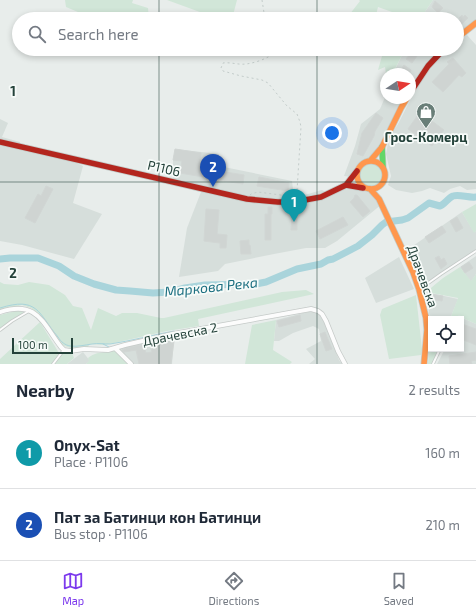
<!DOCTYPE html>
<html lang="en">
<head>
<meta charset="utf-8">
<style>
	:root { --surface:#fff; --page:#f2f2f3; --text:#1f2937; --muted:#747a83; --line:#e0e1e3; --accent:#7c3aed }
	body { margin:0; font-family:"Exo 2",sans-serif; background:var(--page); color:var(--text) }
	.controls { position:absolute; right:12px; bottom:12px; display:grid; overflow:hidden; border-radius:0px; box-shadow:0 2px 6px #0003 }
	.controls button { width:36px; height:36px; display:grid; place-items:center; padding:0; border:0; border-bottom:1px solid var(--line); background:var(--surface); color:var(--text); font:20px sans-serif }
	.compass { position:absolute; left:380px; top:68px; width:36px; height:36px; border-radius:50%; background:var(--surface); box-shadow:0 2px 6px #0003; rotate:78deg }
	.scale { position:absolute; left:12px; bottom:10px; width:61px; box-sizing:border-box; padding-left:4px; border:2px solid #24423a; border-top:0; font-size:11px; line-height:14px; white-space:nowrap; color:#24423a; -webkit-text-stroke:3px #f7fbf9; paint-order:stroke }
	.you { position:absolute; left:332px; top:133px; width:14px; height:14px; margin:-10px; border:3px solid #fff; border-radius:50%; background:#1a73e8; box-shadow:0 0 0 6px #1a73e833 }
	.badge { display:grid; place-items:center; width:26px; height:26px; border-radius:50%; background:var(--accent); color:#fff; font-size:13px; font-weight:700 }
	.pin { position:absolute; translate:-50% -33px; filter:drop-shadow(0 1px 2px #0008) }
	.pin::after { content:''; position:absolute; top:21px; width:14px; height:12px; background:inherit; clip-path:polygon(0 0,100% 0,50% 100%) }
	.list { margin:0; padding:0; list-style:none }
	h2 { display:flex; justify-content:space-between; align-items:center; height:52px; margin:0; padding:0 16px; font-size:17px }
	h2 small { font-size:13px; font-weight:400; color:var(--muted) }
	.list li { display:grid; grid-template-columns:26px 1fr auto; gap:12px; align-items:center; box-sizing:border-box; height:72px; padding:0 16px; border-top:1px solid var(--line) }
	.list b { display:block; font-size:15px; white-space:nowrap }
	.list p { margin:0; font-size:13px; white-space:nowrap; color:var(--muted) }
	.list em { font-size:13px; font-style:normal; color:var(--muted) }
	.icon { flex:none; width:22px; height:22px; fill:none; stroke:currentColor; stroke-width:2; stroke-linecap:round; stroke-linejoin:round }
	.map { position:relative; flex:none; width:476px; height:364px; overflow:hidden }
	.search { position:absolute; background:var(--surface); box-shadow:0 2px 6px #0003; left:12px; right:12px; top:12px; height:44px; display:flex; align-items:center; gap:10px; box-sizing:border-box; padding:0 14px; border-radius:22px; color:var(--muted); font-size:15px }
	.sheet { height:196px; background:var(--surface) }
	nav { display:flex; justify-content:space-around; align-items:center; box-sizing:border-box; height:56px; border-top:1px solid var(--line); background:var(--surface); font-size:11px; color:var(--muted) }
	nav a { display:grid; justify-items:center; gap:2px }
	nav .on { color:var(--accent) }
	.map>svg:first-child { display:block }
</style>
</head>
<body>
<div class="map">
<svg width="476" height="364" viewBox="0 0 476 364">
	<rect width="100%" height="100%" fill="#e8edeb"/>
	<!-- built -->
	<path fill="#d6dedb" d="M 433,0 L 476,0 L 476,23 L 457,38 L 457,19 L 420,19 Z
		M 467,35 L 476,45 L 476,189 L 467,190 L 460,186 L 450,189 L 444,193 L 430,188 L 422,191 L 412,193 L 396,190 L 388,185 L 391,176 L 386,154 L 389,138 L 398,124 L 422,77 L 440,55 L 448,49 L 457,49 L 457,42 Z
		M 407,49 L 444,49 L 410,93 L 410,74 L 393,74 L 401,57 Z
		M 386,95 L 386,98 L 407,98 L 382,147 L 368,161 L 360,166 L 357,171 L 352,177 L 344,176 L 355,146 L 361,124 L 380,109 Z
		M 0,119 L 8,123 L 2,137 L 20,142 L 20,149 L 71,160 L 83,166 L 73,203 L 102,214 L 74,259 L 22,245 L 0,241 Z
		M 175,149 L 219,154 L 219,166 L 292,181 L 294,198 L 322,190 L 329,194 L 346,185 L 370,189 L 382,204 L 337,241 L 325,248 L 306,248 L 274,254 L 225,264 L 218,271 L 179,277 L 187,228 L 201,192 L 173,185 L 173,160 Z
		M 462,212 L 474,232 L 476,231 L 476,250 L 423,285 L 421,281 L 407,250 Z
		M 476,256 L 476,274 L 471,282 L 460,267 Z
		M 399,257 L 414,289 L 376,303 L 365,278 Z
		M 426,292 L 458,299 L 450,319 L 431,319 L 431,326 Z
		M 314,311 L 319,313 L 326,326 L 339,360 L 342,364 L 309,364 L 315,359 L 306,349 L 321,341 L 319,329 L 313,326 L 293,333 L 279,341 L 274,341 L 276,320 L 303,313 Z
		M 459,315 L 465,319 L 476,324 L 476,364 L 437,364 L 445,349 L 461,349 L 461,319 L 457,319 Z
		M 173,336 L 174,339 L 172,364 L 133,364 L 120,351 L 119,348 Z
		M 83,352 L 90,361 L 86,364 L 67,364 Z"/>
	<!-- green -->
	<path fill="#d1e6d8" d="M 65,0 L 133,0 L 132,3 L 148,8 L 149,19 L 124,19 L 78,12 L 66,7 Z
		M 167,0 L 237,0 L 232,19 L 219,19 Z
		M 359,0 L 433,0 L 420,19 L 391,19 L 392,12 L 378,7 L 375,19 L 346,19 L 360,1 Z
		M 384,49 L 407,49 L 401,57 L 393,73 L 386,74 L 385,67 L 378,70 Z
		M359 175a12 12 0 1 1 24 0a12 12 0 1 1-24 0Z
		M 476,204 L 476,231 L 474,233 L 462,212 Z
		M 460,267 L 471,281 L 476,274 L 476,324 L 465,319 L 459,315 L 457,319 L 450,319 L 458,298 L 426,292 L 443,278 Z
		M 0,282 L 4,284 L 18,285 L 29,282 L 49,285 L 65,295 L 73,306 L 82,308 L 91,330 L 98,308 L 116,316 L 122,313 L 137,313 L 161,318 L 164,318 L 282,292 L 306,290 L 314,294 L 198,319 L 199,326 L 167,331 L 105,345 L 90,344 L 87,348 L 70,348 L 62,345 L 55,338 L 38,314 L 31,308 L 22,305 L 0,311 Z
		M 416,295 L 422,349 L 421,355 L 389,359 L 380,315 L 382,309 Z
		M 23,309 L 24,312 L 0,330 L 0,315 Z
		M 276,320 L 273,350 L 292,362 L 290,364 L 245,364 L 252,325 Z
		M 40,322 L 59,353 L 72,353 L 74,358 L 67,364 L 0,364 L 0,359 Z
		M 430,333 L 431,333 L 431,349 L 438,349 L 432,364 L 428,364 Z
		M 119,348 L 120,351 L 133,364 L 86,364 L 89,361 L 88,358 C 95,353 97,353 106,352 C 110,352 115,350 119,348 Z"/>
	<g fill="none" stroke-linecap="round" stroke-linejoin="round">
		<!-- stream -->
		<path stroke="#a9d4db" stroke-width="1" d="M 0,308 C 38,296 38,313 58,337 C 61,342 65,345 70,346 C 77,347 85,345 92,344 C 98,343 104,344 110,344 C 131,341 152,335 174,331
			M 103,344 L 111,348"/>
		<!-- river -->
		<path stroke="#a9d4db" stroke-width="7" d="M 0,259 L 10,258 L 38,258 L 59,266 L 74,276 L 94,284 L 116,290 L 130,291 L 153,293 L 170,292 L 185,288 L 205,285 L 256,284 L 266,282 L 297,269 L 321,264 L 328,260 L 333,259 L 358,246 L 372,235 L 382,225 L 386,222 L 402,220 L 408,218 L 429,203 L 440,206 C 445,204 448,198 453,196 C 460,194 468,198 476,197"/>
	</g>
	<!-- building -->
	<path fill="#cfd4d2" stroke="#d1d6d4" d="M 435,1 L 443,8 L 438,13 L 432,7 Z
		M 462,15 L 463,17 L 465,15 L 468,18 L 461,25 L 457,22 L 461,19 L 459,18 Z
		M 414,49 L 422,49 L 412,63 L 406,59 Z
		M 453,58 L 466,73 L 462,77 L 459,75 L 443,92 L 432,82 L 449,64 L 447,62 Z
		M 404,65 L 411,70 L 409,74 L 398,74 Z
		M 420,112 L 444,130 L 432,146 L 408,129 Z
		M 376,113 L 383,118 L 375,131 L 374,136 L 363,156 L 357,154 L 362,133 Z
		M 175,149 L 201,153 L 199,166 L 206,167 L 204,177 L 180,173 L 182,161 L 173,160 Z
		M 219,171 L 244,175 L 243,184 L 218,180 Z
		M 259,177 L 289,183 L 288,191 L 257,186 Z
		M 46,186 L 53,189 L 35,223 L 25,218 L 38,194 L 41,196 Z
		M 355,195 L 357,195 L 370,211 L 363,217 L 350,202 L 354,198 Z
		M 268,207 L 272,207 L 272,214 L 271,214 L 271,240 L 265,240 L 265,214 L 268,214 Z
		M 206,209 L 219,210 L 217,234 L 227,235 L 226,248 L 220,248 L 220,243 L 204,241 Z
		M 292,215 L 297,215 L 297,230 L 291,230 Z
		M 343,217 L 348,225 L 320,239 L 316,231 Z
		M 457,217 L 463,228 L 456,232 L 450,221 Z
		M 442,226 L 446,232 L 429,243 L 425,237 Z
		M 249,240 L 249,245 L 250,245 L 251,254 L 241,254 L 240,241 Z
		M 439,256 L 441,260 L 444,258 L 447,264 L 441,269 L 435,258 Z
		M 469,262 L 473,268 L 465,273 L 461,267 Z
		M 430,294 L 443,296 L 442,301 L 430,299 Z
		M 300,315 L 301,321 L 279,327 L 277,321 Z
		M 462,324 L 476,329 L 476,345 L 461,339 L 461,326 Z
		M 325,332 L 332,349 L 326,351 L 320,334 Z
		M 167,339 L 174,341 L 171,364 L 139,364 L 136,350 L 124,352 L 122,350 L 126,348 L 146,344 L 146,346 L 144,347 L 146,353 L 152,352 L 150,343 L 158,341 L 158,343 L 166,341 Z
		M 476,352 L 476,360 L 471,361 L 472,364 L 450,364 L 449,356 Z"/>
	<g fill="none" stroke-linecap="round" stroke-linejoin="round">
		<!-- lane casing -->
		<g stroke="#c5cac8" stroke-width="3.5">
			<path id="lane" d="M 420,289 L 441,274 L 476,251
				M 0,330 L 12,321 L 29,311
				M 53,364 L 63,351
				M 433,364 L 440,349"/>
		</g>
		<!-- street casing -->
		<g stroke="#c5cac8" stroke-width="5.5">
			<path id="street" d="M 0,312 C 37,300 42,322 61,347 L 64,350 L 70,351 L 84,349 L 108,350 L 125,345 L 173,334 L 311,309 L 318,311 L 322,314 L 326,321 L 338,351 L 345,364
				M 115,348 L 131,364"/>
		</g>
		<!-- fast casing -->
		<g stroke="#c3cbc8" stroke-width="7">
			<path id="fast" d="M 382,147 L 383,167"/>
		</g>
		<!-- slow casing -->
		<g stroke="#c3cbc8" stroke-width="7">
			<path id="slow" d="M 457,38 L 476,23
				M357 175a14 14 0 1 1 28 0a14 14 0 1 1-28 0Z
				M 370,161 L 382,147 L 401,108 L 407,98
				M 370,189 L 379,199 L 413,272 L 419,289 L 426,318 L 427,330 L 424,364"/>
		</g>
		<!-- jam casing -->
		<g stroke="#c3cbc8" stroke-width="7">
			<path id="jam" d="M 410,93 L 428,66 L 444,49
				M 0,142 L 247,199 L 278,202 L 294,202 L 321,197 L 346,185 L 357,171
				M 346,185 L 363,188"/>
		</g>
		<!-- path -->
		<path stroke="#c3ccca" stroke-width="1" stroke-dasharray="2 3" stroke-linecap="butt" d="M 262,0 L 265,19
			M 250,195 L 251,194 L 258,192 L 288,196 L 297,191 L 301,127 L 300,122 L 297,114 L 287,106 L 268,83 L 262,80 L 241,76 L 223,71 L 221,68 L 223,63 C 231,62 238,65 246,64 C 254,63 263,60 270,56 L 271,49"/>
		<!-- lane -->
		<use href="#lane" stroke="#fcfcfc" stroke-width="2"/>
		<!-- street -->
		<use href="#street" stroke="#fcfcfc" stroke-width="4"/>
		<!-- fast -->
		<use href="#fast" stroke="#63d668" stroke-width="5.5"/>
		<!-- slow -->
		<use href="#slow" stroke="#ff974d" stroke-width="5.5"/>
		<!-- jam -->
		<use href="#jam" stroke="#b3261e" stroke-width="5.5"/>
	</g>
	<!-- grid -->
	<path fill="none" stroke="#24423a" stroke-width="1" stroke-opacity="0.55" d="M 159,0 L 159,19M 317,0 L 317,19M 159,49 L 159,364M 317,49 L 317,364M 0,182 L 476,182"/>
	<!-- icons -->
	<defs>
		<g id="shop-pin" transform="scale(1)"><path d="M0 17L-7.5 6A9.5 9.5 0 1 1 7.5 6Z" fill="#697e78" stroke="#f7fbf9"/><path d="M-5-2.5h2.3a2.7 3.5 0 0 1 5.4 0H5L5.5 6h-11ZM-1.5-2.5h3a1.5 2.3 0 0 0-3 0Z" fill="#fff"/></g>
	</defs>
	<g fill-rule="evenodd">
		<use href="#shop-pin" x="426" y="112"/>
	</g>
	<g text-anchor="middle" stroke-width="3.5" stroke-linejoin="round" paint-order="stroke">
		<!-- poi labels -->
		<g font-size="13" font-weight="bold" fill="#24423a" stroke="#f7fbf9">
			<text x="426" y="142">Грос-Комерц</text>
		</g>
		<!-- street labels -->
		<g font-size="13" fill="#24423a" stroke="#f7fbf9">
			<text transform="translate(164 168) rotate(13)" y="5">P1106</text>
			<text transform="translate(423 276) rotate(70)" y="5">Драчевска</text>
			<text transform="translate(180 334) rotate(-11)" y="5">Драчевска 2</text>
		</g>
		<!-- water labels -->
		<g font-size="14" font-style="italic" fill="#1c6f80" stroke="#f7fbf9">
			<text transform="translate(211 287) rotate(-6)" y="5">Маркова Река</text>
		</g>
	</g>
	<g font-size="13" text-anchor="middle" font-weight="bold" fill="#24423a" stroke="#f7fbf9" stroke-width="3.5" stroke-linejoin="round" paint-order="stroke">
		<text x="13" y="96">1</text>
		<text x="13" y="278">2</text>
	</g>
</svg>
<div class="controls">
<button><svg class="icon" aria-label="locate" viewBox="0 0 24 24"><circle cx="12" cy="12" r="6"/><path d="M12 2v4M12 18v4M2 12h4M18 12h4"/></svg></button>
</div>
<svg class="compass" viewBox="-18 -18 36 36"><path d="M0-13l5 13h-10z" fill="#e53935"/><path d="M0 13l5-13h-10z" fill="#747a83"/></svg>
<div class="scale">100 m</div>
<div class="you"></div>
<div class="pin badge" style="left:294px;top:222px;background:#0f9aa8">1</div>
<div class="pin badge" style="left:213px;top:187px;background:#1a4fb4">2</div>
<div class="search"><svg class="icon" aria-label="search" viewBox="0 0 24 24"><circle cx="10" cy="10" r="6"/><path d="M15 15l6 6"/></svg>Search here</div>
</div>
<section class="sheet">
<h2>Nearby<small>2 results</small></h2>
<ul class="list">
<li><span class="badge" style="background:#0f9aa8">1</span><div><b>Onyx-Sat</b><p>Place · P1106</p></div><em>160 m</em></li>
<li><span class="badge" style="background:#1a4fb4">2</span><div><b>Пат за Батинци кон Батинци</b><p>Bus stop · P1106</p></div><em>210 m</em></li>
</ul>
</section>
<nav>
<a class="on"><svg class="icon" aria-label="map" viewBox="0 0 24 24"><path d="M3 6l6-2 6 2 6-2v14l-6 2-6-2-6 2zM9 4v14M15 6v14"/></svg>Map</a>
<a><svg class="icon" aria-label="directions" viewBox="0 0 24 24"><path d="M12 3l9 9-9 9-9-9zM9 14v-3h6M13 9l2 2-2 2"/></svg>Directions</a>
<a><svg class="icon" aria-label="saved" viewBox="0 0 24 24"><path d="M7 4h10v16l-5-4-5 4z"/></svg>Saved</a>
</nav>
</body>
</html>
